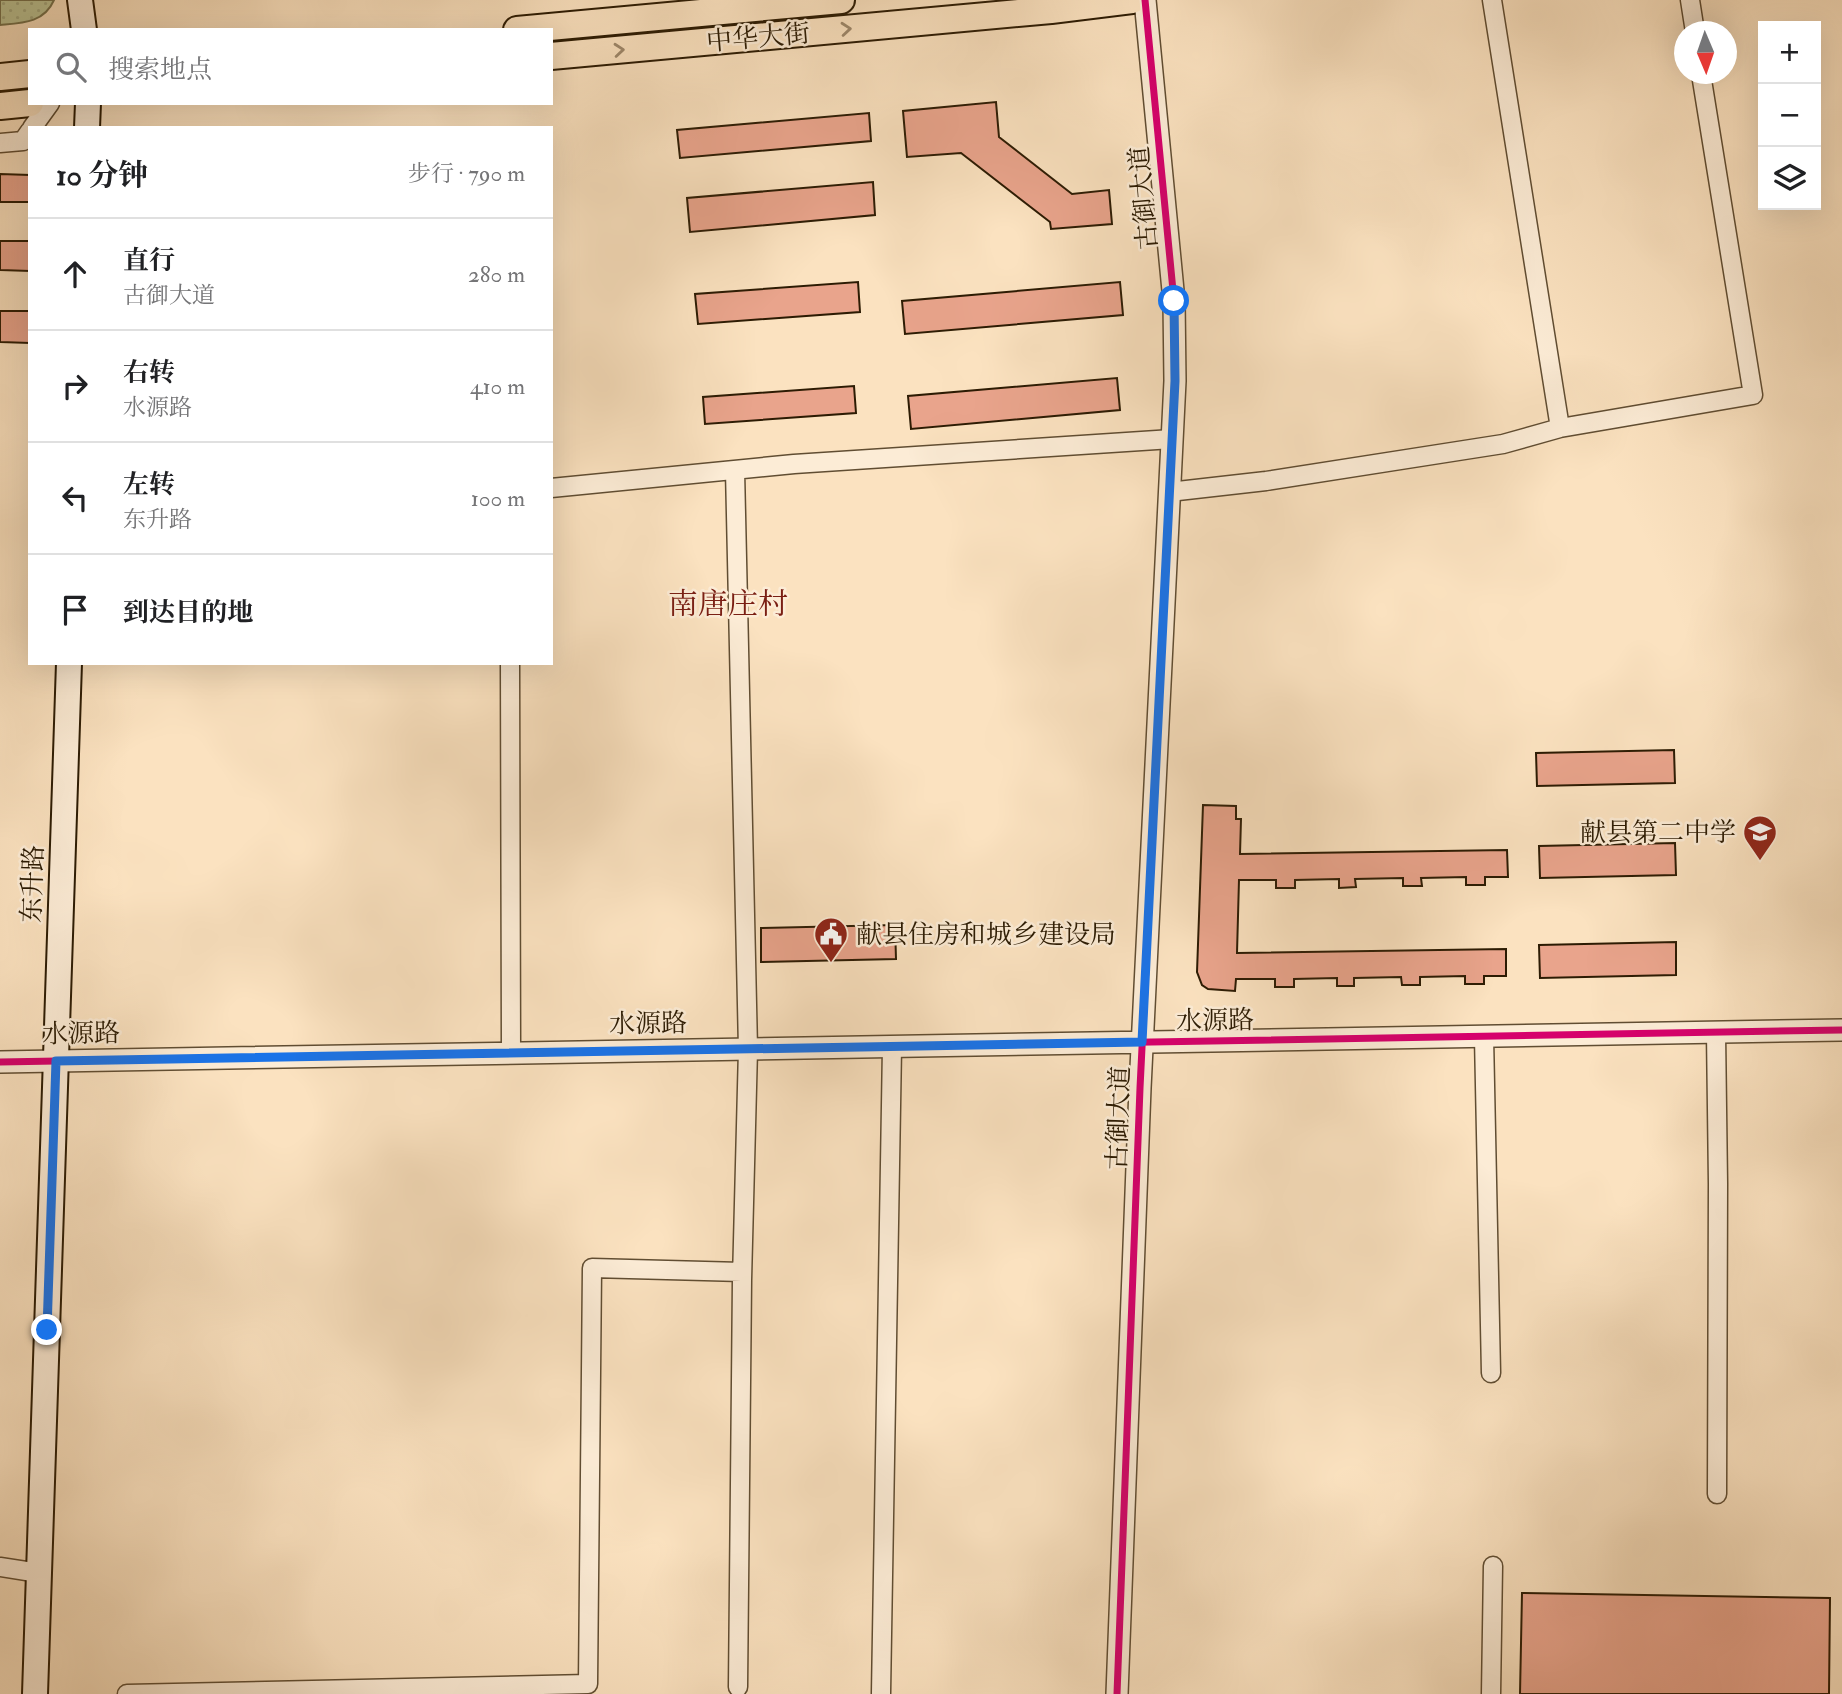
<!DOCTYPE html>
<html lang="zh">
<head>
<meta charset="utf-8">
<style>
	:root { --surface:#fff; --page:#f2f2f2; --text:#202124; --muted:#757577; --line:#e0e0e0 }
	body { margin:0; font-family:"IM FELL Double Pica","Noto Serif SC",serif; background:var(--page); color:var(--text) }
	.controls { position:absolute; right:21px; top:21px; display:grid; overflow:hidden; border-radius:0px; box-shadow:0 7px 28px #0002 }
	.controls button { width:63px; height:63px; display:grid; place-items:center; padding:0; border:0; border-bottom:2px solid var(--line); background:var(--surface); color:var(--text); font:35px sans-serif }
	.compass { position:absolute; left:1674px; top:21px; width:63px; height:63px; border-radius:50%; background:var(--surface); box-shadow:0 7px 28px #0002; rotate:178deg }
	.stop { position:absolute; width:21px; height:21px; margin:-16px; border:5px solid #1a73e8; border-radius:50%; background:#fff }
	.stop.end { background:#1a73e8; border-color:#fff; box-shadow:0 2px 7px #0008 }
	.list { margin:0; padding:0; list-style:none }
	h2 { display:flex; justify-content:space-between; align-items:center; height:91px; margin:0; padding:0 28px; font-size:30px }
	h2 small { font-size:23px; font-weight:400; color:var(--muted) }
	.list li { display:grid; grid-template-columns:46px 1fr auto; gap:21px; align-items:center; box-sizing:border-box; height:112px; padding:0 28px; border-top:2px solid var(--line) }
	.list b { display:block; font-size:26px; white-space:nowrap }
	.list p { margin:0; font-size:23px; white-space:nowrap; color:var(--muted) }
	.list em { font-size:23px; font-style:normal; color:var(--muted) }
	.icon { flex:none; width:38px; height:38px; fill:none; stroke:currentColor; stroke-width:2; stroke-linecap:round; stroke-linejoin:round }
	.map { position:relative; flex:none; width:1842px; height:1694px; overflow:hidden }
	.search { position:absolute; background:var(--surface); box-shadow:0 7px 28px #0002; left:28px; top:28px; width:525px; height:77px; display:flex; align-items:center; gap:18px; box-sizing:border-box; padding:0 24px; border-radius:0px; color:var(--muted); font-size:26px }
	.panel { position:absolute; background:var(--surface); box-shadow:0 7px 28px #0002; left:28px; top:126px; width:525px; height:539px; border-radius:0px }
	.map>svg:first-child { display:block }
</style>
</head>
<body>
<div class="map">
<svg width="1842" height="1694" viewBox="0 0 1842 1694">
	<defs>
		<pattern id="grass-dots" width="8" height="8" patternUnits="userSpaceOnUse" patternTransform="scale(1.75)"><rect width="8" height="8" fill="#bac496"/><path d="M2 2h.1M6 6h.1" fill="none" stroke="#a0a880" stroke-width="1.8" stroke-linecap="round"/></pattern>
	</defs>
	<rect width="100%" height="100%" fill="#fbe2c0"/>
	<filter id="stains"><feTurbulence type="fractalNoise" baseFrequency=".00286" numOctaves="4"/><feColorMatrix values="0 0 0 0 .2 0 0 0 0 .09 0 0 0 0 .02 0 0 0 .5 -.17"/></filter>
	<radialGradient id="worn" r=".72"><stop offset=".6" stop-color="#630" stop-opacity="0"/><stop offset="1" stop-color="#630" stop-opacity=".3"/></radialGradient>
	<!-- grass -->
	<path fill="url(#grass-dots)" stroke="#73704c" stroke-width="2" d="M 0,0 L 54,0 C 44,23 22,23 0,25 Z"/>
	<!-- building -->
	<path fill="#e9a48c" stroke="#2c1b03" stroke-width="2" d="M 996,102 L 999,137 L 1072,194 L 1109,190 L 1112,224 L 1051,229 L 1050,222 L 961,153 L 907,157 L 903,111 Z
		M 869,113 L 871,141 L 680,158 L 677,130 Z
		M 0,174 L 30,175 L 30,202 L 0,202 Z
		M 873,182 L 875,215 L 690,232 L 687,198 Z
		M 0,241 L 30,241 L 30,271 L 0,270 Z
		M 858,282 L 860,312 L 698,324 L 695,294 Z
		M 1120,282 L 1123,315 L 905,334 L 902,301 Z
		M 0,311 L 30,311 L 30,343 L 0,342 Z
		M 1117,378 L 1120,410 L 911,429 L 908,396 Z
		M 854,386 L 856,413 L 705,424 L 703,397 Z
		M 1674,750 L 1675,783 L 1537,786 L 1536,753 Z
		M 1203,805 L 1236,806 L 1236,819 L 1241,819 L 1240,854 L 1507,850 L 1508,877 L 1485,877 L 1485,885 L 1466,885 L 1466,877 L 1421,878 L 1422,886 L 1403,886 L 1403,878 L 1355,879 L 1356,887 L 1339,888 L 1339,879 L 1295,880 L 1295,888 L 1276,888 L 1276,880 L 1239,880 L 1237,953 L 1506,949 L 1506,976 L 1484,976 L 1484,984 L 1465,984 L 1465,976 L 1420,977 L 1420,985 L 1402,985 L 1401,977 L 1354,978 L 1354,986 L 1337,986 L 1337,978 L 1294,979 L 1294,987 L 1275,987 L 1275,979 L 1236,979 L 1235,991 L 1208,989 L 1202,985 L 1197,972 Z
		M 1675,843 L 1676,875 L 1540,878 L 1539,846 Z
		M 895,925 L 896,959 L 761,962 L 761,928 Z
		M 1676,942 L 1676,975 L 1540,978 L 1539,945 Z
		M 1522,1593 L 1830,1598 L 1829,1694 L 1520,1694 Z"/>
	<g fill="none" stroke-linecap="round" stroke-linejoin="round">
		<!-- minor casing -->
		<g stroke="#604d32" stroke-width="21">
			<path id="minor" d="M 1492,0 L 1560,428
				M 1690,0 L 1695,32
				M 32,128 L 50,103
				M 0,143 L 23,141 L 30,131
				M 735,470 L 748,1049 L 742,1280 L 738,1687
				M 551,488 L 794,464 L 1172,439
				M 1169,492 L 1266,481 L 1503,444 L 1560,428 L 1753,395 L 1701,74
				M 510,663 L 511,1053
				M 1716,1033 L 1718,1184 L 1717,1494
				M 1484,1037 L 1491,1373
				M 0,1567 L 39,1573
				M 881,1693 L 892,1047
				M 127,1694 L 588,1684 L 592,1268 L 742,1272
				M 1491,1694 L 1493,1566"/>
		</g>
		<!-- tertiary casing -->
		<g stroke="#604d32" stroke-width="24">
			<path id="tertiary" d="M 0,1062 L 1842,1030
				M 1117,1694 L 1140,1088 L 1175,381 L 1174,301 L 1145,0"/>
		</g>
		<!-- secondary casing -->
		<g stroke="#2c1b03" stroke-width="28">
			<path id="secondary" d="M 80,0 L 84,30
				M 87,128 L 88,103
				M 35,1694 L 69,663"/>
		</g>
		<!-- primary casing -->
		<g stroke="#2c1b03" stroke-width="30">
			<path id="primary" d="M 517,30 L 841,0
				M 551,56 L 1051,10 L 1132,0
				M 0,77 L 30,74
				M 0,106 L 30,103"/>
		</g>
		<!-- minor -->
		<use href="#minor" stroke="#fcecd6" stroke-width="18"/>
		<!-- tertiary -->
		<use href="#tertiary" stroke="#fcecd6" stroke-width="21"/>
		<!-- secondary -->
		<use href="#secondary" stroke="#fcecd6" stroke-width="24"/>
		<!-- primary -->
		<use href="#primary" stroke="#fbe2c0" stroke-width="26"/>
		<!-- cycleway casing -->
		<g stroke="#fcecd6" stroke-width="11">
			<path id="cycleway" d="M 0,1062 L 1842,1030
				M 1117,1694 L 1140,1088 L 1175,381 L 1174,301 L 1145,0"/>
		</g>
		<!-- cycleway -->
		<use href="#cycleway" stroke="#d6006c" stroke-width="7"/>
	</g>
	<!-- one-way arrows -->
	<defs><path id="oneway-chevron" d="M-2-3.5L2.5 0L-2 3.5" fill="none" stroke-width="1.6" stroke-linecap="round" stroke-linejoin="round" transform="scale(1.75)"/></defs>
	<g stroke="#9e886b">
		<use href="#oneway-chevron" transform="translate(846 29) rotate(-5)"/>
		<use href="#oneway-chevron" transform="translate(619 50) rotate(-5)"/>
	</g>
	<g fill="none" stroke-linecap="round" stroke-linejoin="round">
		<!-- route -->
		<path stroke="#1a73e8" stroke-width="9" d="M 47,1330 L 56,1061 L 1142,1042 L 1175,381 L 1174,301"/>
	</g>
	<!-- icons -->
	<defs>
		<g id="school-pin" transform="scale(1.75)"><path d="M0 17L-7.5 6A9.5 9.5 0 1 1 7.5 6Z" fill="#8f2418" stroke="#fcecd6"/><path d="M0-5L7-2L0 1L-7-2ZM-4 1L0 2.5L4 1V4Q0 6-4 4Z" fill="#fff"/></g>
		<g id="civic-pin" transform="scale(1.75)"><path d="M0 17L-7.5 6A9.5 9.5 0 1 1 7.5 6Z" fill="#8f2418" stroke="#fcecd6"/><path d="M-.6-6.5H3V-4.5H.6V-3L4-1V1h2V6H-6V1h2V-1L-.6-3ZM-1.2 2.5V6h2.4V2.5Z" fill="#fff"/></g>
	</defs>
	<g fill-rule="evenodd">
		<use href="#school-pin" x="1760" y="832"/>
		<use href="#civic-pin" x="831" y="934"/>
	</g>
	<g text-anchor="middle" stroke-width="5" stroke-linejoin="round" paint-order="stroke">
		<!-- street labels -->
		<g font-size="26" fill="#2c1b03" stroke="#fcecd6">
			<text transform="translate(758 37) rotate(-5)" y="9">中华大街</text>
			<text transform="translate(1143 198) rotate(-95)" y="9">古御大道</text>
			<text transform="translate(32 884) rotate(-88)" y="9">东升路</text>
			<text transform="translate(1215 1020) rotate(-1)" y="9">水源路</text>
			<text transform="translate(648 1023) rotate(-1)" y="9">水源路</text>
			<text transform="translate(81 1033) rotate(-1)" y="9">水源路</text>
			<text transform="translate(1118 1118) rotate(-88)" y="9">古御大道</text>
		</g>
		<!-- poi labels -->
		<g font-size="26" fill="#2c1b03" stroke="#fcecd6" text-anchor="end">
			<text x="1736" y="841">献县第二中学</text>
			<text x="856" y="943" text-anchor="start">献县住房和城乡建设局</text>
		</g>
		<!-- quarter labels -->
		<g font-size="30" fill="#7a1f14" stroke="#fcecd6">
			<text x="728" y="614">南唐庄村</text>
		</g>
	</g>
	<rect width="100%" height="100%" filter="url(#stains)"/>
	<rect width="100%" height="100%" fill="url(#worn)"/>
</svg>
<div class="controls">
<button>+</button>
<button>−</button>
<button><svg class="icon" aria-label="layers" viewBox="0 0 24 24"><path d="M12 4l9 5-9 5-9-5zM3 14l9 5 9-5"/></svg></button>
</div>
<svg class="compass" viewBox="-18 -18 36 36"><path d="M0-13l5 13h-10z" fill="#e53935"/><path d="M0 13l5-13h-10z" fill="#757577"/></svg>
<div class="stop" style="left:1174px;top:301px"></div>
<div class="stop end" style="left:47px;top:1330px"></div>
<div class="search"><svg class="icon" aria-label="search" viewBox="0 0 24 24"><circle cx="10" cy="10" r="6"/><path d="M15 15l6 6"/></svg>搜索地点</div>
<section class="panel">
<h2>10 分钟<small>步行 · 790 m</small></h2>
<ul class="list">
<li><svg class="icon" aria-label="ahead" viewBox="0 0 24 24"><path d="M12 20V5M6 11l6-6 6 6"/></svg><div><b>直行</b><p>古御大道</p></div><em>280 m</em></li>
<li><svg class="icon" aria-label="right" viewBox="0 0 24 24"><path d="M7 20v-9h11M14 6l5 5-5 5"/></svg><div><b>右转</b><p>水源路</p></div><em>410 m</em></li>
<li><svg class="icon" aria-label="left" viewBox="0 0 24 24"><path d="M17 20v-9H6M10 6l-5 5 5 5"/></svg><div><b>左转</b><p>东升路</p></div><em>100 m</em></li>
<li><svg class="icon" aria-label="arrive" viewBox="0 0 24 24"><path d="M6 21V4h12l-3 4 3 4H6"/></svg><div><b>到达目的地</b></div></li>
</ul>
</section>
</div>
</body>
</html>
